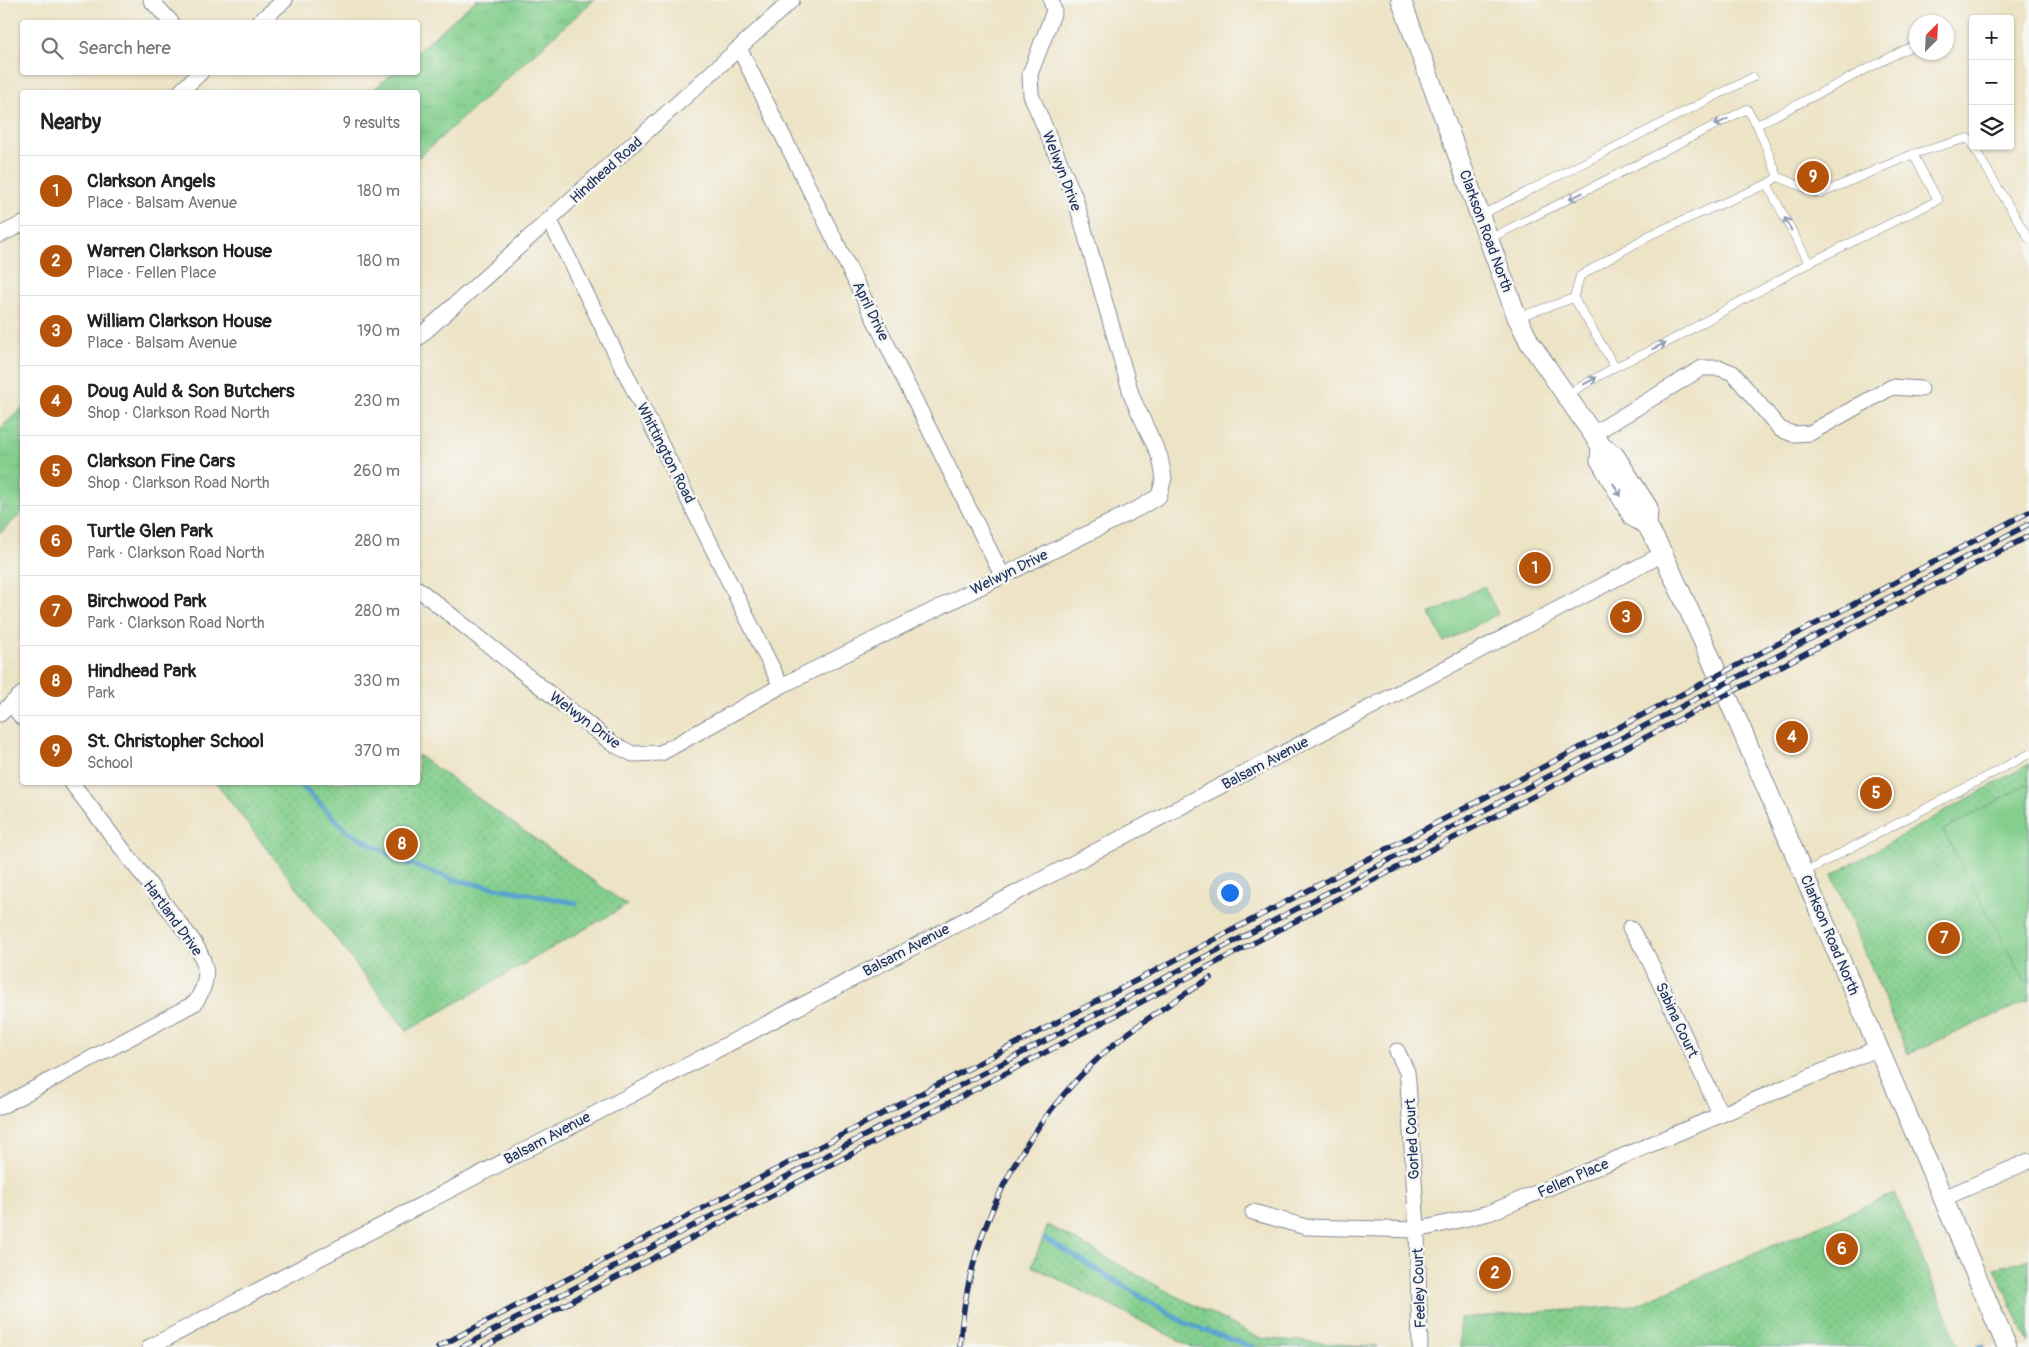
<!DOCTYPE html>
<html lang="en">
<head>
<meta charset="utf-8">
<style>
	:root { --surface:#fff; --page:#f2f2f2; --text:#222; --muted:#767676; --line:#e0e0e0; --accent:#b45309 }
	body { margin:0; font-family:Pangolin,sans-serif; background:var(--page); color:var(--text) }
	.controls { position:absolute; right:15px; top:15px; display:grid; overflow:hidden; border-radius:5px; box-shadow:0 1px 4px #0004 }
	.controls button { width:45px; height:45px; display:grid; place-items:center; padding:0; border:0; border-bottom:1px solid var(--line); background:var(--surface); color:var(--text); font:25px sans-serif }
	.compass { position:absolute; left:1909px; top:15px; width:45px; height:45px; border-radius:50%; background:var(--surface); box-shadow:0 1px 4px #0004; rotate:24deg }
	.you { position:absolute; left:1229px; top:892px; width:18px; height:18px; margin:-12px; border:4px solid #fff; border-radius:50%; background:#1a73e8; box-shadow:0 0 0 8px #1a73e833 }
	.badge { display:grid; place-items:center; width:32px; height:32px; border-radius:50%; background:var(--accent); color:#fff; font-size:16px; font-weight:700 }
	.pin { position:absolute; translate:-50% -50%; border:2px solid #fff; box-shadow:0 1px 5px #0006 }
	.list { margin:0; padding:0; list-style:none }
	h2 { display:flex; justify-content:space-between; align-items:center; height:65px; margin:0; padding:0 20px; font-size:21px }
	h2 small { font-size:16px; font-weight:400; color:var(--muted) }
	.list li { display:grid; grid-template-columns:32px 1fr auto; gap:15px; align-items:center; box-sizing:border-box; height:70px; padding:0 20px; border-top:1px solid var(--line) }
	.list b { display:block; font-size:19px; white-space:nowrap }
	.list p { margin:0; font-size:16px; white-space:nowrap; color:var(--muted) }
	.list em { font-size:16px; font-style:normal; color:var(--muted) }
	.icon { flex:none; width:28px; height:28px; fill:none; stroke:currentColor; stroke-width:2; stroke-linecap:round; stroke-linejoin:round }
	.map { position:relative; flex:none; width:2029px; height:1347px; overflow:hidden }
	.search { position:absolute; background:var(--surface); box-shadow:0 1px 4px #0004; left:20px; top:20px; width:400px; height:55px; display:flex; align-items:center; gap:12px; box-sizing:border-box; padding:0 18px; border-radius:5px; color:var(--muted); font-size:19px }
	.panel { position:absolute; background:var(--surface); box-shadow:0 1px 4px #0004; left:20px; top:90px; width:400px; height:695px; border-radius:5px }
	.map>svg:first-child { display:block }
</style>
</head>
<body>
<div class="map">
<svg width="2029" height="1347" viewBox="0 0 2029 1347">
	<defs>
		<pattern id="grass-tufts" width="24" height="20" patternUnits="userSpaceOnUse" patternTransform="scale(1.25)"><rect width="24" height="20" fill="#84cf8d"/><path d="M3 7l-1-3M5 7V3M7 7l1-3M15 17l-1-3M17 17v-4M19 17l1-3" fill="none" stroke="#71b27c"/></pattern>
		<pattern id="park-dots" width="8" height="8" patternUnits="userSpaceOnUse" patternTransform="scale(1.25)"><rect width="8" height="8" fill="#84cf8d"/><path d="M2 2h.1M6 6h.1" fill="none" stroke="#71b27c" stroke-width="1.8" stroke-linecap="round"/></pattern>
	</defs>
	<rect width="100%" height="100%" fill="#f6f6f2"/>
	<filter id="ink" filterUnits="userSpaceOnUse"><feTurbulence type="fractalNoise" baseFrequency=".02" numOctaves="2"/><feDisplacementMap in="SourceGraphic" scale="10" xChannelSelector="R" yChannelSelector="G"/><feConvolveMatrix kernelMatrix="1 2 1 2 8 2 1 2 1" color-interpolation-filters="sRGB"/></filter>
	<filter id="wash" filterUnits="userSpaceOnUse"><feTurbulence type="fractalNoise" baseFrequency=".0096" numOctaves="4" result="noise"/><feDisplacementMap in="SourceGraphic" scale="20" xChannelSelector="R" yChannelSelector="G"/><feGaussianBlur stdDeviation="1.12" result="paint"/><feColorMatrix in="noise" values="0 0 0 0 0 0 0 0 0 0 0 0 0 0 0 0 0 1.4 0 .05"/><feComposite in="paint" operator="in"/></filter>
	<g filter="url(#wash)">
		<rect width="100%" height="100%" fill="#ede3c5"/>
		<!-- grass -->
		<path fill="url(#grass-tufts)" stroke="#507f76" d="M 476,0 L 594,0 L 418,158 L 418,92 L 371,92 L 393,73 L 418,72 L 418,51 Z
			M 22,408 L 22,513 L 0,533 L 0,429 Z"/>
		<!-- park -->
		<path fill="url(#park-dots)" stroke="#507f76" d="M 418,755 L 627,905 L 407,1031 L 216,783 L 418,782 Z
			M 2029,764 L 2029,1000 L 1908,1054 L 1832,875 Z
			M 1895,1193 L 1959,1347 L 1460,1347 L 1460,1318 L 1636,1305 Z
			M 1048,1225 L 1161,1288 L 1259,1338 L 1377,1347 L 1192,1347 L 1032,1266 Z
			M 2029,1259 L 2029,1344 L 1995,1268 Z"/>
		<!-- pitch -->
		<path fill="#84cf8d" stroke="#507f76" d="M 1484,586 L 1498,614 L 1444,642 L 1430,614 Z
			M 2029,784 L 2029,979 L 2025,982 L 1943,830 Z"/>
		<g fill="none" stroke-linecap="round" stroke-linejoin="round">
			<!-- stream -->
			<path stroke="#57a3cf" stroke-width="5" d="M 298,782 L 347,831 L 404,862 L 455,880 L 576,903
				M 1046,1239 L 1185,1323 L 1253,1347
				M 1979,1347 L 1983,1346"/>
		</g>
	</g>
	<g filter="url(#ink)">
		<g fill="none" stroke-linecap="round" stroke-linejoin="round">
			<!-- service casing -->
			<g stroke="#848992" stroke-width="9">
				<path id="service" d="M 1757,125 L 1916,44
					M 1973,146 L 2029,239
					M 1767,184 L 1809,263
					M 1481,215 L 1753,77
					M 1489,239 L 1747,109 L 1757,125 L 1778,177 L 1820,194 L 1913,154 L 1968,138 L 1973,146
					M 1574,298 L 1615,367
					M 1518,317 L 1574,298 L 1580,276 L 1650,235 L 1767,184 L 1778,177
					M 1566,395 L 1615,367 L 1670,341 L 1809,263 L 1938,200 L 1913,154
					M 1803,873 L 2029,754"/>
			</g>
			<!-- minor casing -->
			<g stroke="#848992" stroke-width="17">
				<path id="minor" d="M 151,0 L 171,22
					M 259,22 L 285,0
					M 739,48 L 1002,575
					M 180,92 L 201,72
					M 550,221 L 781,686
					M 0,235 L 22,224
					M 418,338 L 792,0
					M 1593,434 L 1702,368 L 1720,368 L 1733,373 L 1780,429 L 1793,434 L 1810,433 L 1892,387 L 1921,389
					M 418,589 L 613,744 L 633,754 L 661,753 L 781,686 L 1139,508 L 1159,496 L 1164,478 L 1160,457 L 1132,397 L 1075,198 L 1031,95 L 1030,74 L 1054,11 L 1051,0
					M 12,704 L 22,718
					M 0,714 L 22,694
					M 1630,928 L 1646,953 L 1720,1113
					M 1397,1051 L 1407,1072 L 1408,1081 L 1417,1230 L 1420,1347
					M 0,1107 L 195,1003 C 211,979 208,964 193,941 L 71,782
					M 1944,1198 L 2029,1161
					M 1253,1212 L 1306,1227 L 1417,1230 L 1489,1213 L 1878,1048
					M 150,1347 L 1663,554"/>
			</g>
			<!-- tertiary casing -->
			<g stroke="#848992" stroke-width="21">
				<path id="tertiary" d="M 1401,0 L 1517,317 L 1530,343 L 1601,446 L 1615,456 L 1648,508 L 1647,525 L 1663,554 L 1705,645 L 2007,1347
					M 1601,446 L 1600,460 L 1633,517 L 1647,525"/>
			</g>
			<!-- service -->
			<use href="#service" stroke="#fff" stroke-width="8"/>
			<!-- minor -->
			<use href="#minor" stroke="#fff" stroke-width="15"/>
			<!-- tertiary -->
			<use href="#tertiary" stroke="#fff" stroke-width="19"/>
			<!-- rail casing -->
			<g stroke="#1b2f5e" stroke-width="5.5">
				<path id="rail" d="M 438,1347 L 2029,512
					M 462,1347 L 2029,524
					M 484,1347 L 2029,536
					M 960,1347 C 966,1234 1022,1127 1105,1052 C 1137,1024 1174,1001 1210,978"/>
			</g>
			<!-- rail -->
			<use href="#rail" stroke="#f6f6f2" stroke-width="4" stroke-dasharray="11" stroke-linecap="butt"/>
		</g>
		<!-- one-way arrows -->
		<defs><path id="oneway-shaft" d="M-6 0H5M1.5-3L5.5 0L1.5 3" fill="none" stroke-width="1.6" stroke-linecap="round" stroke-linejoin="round" transform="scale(1.25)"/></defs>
		<g stroke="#8d97ae">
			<use href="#oneway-shaft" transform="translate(1721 122) rotate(153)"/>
			<use href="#oneway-shaft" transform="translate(1576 196) rotate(153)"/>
			<use href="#oneway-shaft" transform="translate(1788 224) rotate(-118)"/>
			<use href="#oneway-shaft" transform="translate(1659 346) rotate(-25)"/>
			<use href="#oneway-shaft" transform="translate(1590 381) rotate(-29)"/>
			<use href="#oneway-shaft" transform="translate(1617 490) rotate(60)"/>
		</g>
	</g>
	<g text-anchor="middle" stroke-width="5" stroke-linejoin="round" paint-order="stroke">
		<!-- street labels -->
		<g font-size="15" fill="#1b2f5e" stroke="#f6f6f2">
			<text transform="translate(606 170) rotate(-42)" y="5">Hindhead Road</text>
			<text transform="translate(1062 171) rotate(69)" y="5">Welwyn Drive</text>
			<text transform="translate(1486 231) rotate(70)" y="5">Clarkson Road North</text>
			<text transform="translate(871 311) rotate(64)" y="5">April Drive</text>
			<text transform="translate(666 453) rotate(63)" y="5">Whittington Road</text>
			<text transform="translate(1009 572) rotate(-26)" y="5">Welwyn Drive</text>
			<text transform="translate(585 720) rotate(37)" y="5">Welwyn Drive</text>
			<text transform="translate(1265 763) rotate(-28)" y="5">Balsam Avenue</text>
			<text transform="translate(173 918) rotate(54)" y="5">Hartland Drive</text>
			<text transform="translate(1830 935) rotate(67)" y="5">Clarkson Road North</text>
			<text transform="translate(906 950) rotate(-28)" y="5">Balsam Avenue</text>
			<text transform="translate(1677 1020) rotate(65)" y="5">Sabina Court</text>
			<text transform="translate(547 1138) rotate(-28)" y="5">Balsam Avenue</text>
			<text transform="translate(1412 1139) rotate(-93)" y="5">Gorled Court</text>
			<text transform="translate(1573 1178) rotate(-24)" y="5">Fellen Place</text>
			<text transform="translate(1419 1288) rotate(-92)" y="5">Feeley Court</text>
		</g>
	</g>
</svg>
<div class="controls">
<button>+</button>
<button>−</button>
<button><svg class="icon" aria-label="layers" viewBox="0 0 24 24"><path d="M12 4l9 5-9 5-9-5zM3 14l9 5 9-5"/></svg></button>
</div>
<svg class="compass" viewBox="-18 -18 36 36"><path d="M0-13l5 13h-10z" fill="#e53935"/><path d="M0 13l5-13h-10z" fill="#767676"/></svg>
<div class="you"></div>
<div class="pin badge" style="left:1535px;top:568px">1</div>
<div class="pin badge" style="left:1495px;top:1273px">2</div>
<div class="pin badge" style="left:1626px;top:617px">3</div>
<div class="pin badge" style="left:1792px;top:737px">4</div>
<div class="pin badge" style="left:1876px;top:793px">5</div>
<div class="pin badge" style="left:1842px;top:1249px">6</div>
<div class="pin badge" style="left:1944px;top:938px">7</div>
<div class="pin badge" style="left:402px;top:844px">8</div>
<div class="pin badge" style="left:1813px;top:177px">9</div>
<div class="search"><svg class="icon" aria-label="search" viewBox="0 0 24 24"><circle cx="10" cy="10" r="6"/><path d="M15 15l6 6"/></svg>Search here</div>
<section class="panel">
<h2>Nearby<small>9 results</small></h2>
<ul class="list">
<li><span class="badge">1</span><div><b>Clarkson Angels</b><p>Place · Balsam Avenue</p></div><em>180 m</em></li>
<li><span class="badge">2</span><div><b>Warren Clarkson House</b><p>Place · Fellen Place</p></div><em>180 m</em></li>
<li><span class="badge">3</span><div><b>William Clarkson House</b><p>Place · Balsam Avenue</p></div><em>190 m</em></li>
<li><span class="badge">4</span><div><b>Doug Auld &amp; Son Butchers</b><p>Shop · Clarkson Road North</p></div><em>230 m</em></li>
<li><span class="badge">5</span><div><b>Clarkson Fine Cars</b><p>Shop · Clarkson Road North</p></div><em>260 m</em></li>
<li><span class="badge">6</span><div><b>Turtle Glen Park</b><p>Park · Clarkson Road North</p></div><em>280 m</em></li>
<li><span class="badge">7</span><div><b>Birchwood Park</b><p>Park · Clarkson Road North</p></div><em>280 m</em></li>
<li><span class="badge">8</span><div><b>Hindhead Park</b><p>Park</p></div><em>330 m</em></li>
<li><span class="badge">9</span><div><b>St. Christopher School</b><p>School</p></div><em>370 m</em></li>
</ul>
</section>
</div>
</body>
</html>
